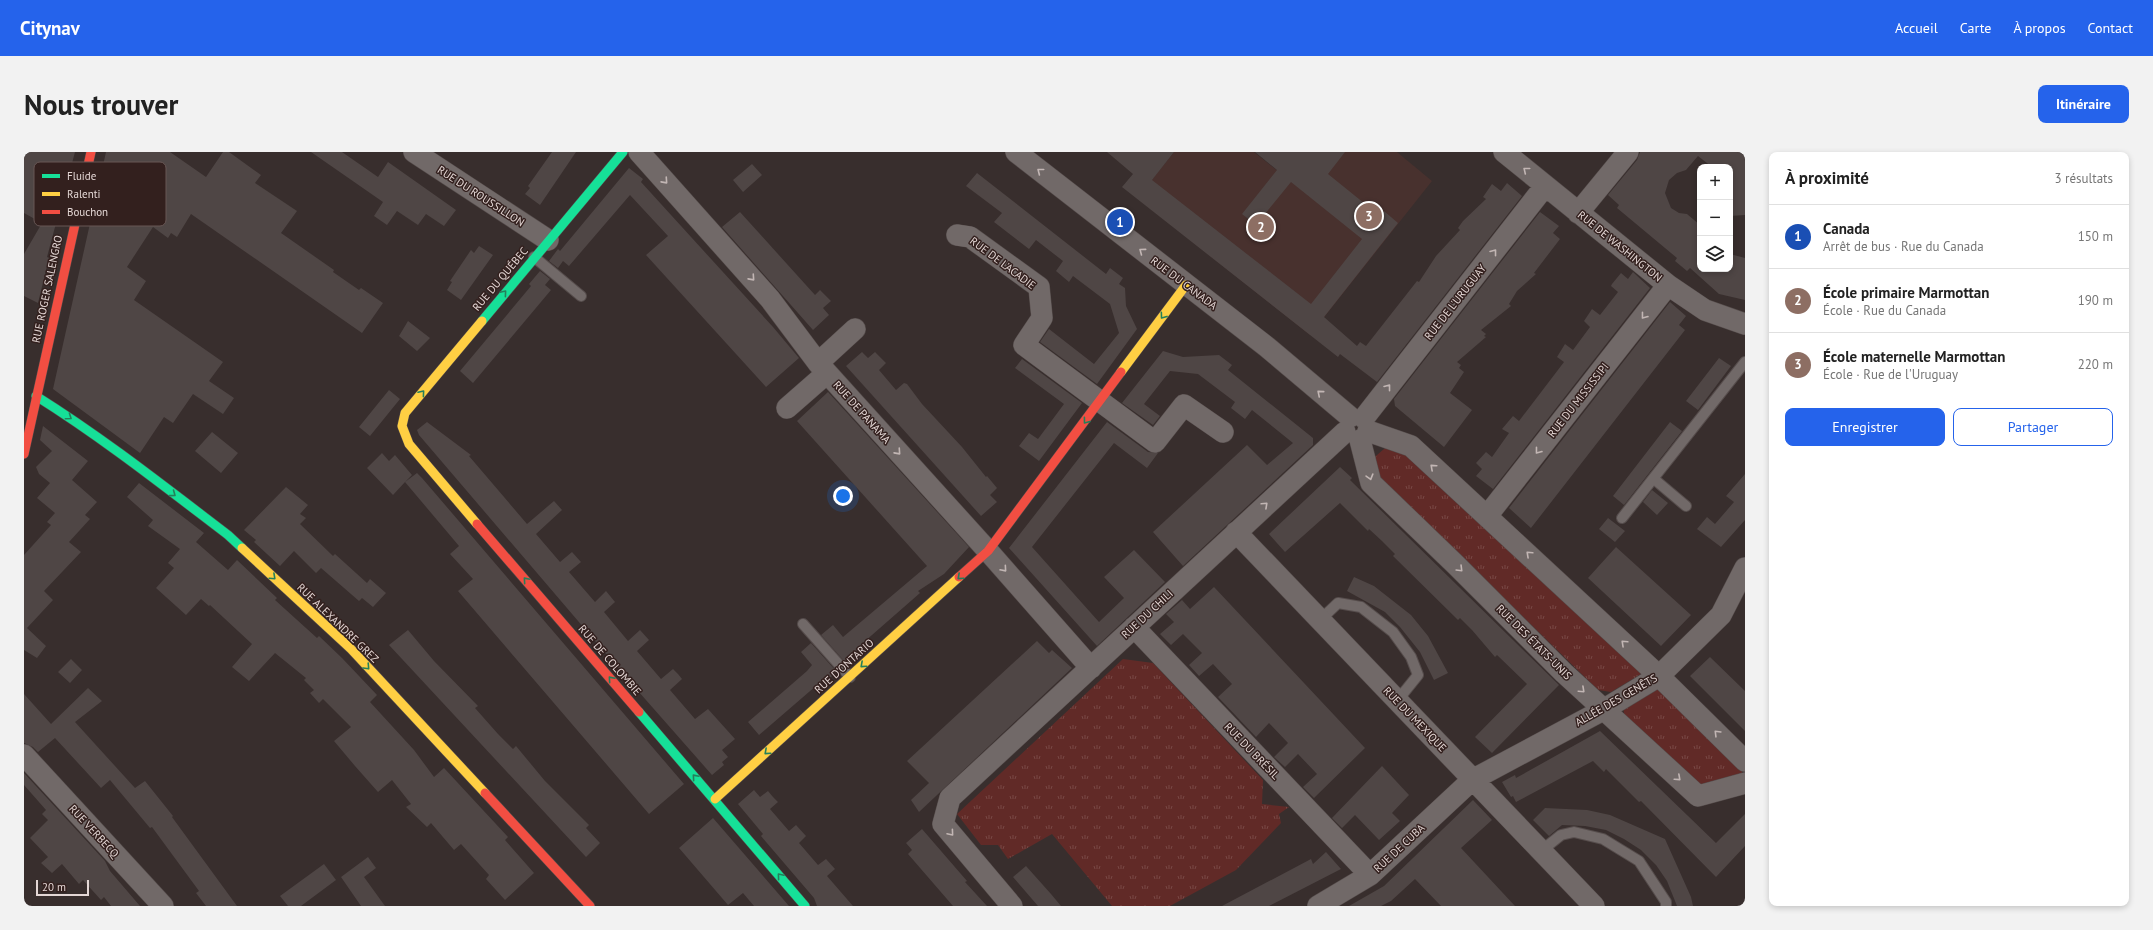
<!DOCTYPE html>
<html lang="fr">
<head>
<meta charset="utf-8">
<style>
	:root { --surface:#fff; --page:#f2f2f2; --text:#222; --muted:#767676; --line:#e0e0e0; --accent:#2563eb }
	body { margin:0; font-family:"PT Sans",sans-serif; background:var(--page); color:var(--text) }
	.controls { position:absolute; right:12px; top:12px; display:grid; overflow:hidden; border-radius:8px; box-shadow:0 2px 6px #0003 }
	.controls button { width:36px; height:36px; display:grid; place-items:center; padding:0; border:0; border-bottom:1px solid var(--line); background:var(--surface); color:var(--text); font:20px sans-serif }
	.scale { position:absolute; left:12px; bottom:10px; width:53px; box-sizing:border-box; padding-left:4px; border:2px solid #e4d7d5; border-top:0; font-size:11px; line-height:14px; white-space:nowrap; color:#e4d7d5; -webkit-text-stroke:3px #33201e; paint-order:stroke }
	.you { position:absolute; left:819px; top:344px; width:14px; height:14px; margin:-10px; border:3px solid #fff; border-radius:50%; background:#1a73e8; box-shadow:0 0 0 6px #1a73e833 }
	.badge { display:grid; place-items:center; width:26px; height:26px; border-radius:50%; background:var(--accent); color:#fff; font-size:13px; font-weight:700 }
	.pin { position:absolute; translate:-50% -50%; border:2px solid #fff; box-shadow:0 1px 4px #0006 }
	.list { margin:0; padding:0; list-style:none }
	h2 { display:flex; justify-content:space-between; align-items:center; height:52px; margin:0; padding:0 16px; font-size:17px }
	h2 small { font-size:13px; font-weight:400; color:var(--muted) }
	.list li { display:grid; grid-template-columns:26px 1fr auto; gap:12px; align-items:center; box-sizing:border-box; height:64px; padding:0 16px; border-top:1px solid var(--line) }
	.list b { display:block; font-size:15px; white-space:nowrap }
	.list p { margin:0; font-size:13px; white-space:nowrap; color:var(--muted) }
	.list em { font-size:13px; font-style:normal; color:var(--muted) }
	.actions { display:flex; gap:8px; padding:12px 16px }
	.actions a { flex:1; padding:9px 0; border:1px solid var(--accent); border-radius:8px; text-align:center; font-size:14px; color:var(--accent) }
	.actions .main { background:var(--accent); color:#fff }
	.icon { flex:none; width:22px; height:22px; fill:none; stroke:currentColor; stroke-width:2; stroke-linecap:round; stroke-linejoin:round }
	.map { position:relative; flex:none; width:1721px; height:754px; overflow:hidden; border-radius:8px }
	header { display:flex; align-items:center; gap:24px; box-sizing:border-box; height:56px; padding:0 20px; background:var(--accent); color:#fff }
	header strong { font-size:19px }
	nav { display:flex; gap:22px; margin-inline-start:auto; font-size:14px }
	.intro { display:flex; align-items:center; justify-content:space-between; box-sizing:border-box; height:96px; padding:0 24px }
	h1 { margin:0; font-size:28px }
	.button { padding:10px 18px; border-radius:8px; background:var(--accent); color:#fff; font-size:14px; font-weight:700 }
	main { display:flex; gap:24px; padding:0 24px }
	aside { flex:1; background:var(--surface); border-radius:8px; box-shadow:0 2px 6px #0003 }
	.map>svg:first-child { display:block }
</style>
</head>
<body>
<header>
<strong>Citynav</strong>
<nav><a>Accueil</a><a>Carte</a><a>À propos</a><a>Contact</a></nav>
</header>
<div class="intro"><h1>Nous trouver</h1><a class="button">Itinéraire</a></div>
<main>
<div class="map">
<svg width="1721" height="754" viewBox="0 0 1721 754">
	<defs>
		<pattern id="grass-tufts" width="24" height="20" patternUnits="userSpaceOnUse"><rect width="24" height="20" fill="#612a27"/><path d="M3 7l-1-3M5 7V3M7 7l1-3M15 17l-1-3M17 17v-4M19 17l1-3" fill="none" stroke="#784845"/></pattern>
	</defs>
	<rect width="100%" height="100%" fill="#382e2d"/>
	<!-- built -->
	<path fill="#48312e" d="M 1150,0 L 1230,0 L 1265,28 L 1241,0 L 1373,0 L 1408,29 L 1286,183 L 1113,46 Z"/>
	<!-- grass -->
	<path fill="url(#grass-tufts)" d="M 1367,291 L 1388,300 L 1618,510 L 1617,522 L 1587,540 L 1574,538 L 1347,316 L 1346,309 Z
		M 1099,507 L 1129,511 L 1239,628 L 1238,652 L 1265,655 L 1255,662 L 1257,671 L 1212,718 L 1146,754 L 1088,754 L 1028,682 L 984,707 L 974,693 L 957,693 L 933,662 Z
		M 1640,531 L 1718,611 L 1718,624 L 1687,637 L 1668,631 L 1600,562 L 1599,551 Z"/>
	<!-- building -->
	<path fill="#4f4645" d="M 0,0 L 51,0 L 23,105 L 25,106 L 14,151 L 0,144 L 0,102 L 18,71 L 0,61 Z
		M 82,0 L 146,0 L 182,25 L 199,0 L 205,0 L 237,23 L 231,31 L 273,59 L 257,81 L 310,118 L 309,120 L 335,138 L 337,136 L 359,151 L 338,181 L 167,62 L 153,85 L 147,81 L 144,86 L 129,75 L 103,115 L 122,129 L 110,148 L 199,210 L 185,229 L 210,246 L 199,262 L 169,242 L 149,271 L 140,265 L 116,301 L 29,237 Z
		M 287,0 L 318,0 L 354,25 L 364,10 L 432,58 L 420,74 L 402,62 L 394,73 L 373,59 L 363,73 L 350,64 L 359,50 Z
		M 528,0 L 552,0 L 516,53 L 501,42 L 506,36 L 504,34 Z
		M 1083,0 L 1150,0 L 1128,28 L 1287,152 L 1338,87 L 1267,30 L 1232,73 L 1218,62 L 1253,18 L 1231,0 L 1321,0 L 1304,22 L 1356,64 L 1360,59 L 1374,71 L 1300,165 L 1333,194 L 1336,190 L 1342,194 L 1393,129 L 1395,130 L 1412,104 L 1436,78 L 1434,76 L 1439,69 L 1462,47 L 1459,45 L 1468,32 L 1477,39 L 1483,31 L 1498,44 L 1353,230 L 1316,202 L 1314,205 L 1098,35 L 1109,22 Z
		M 1616,0 L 1719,0 L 1721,9 L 1721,63 L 1706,64 L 1706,15 L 1688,15 L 1674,4 L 1662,18 L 1653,21 L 1645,28 L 1641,41 L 1647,56 L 1655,61 L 1663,62 L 1676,73 L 1676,117 L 1706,117 L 1706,102 L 1721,106 L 1721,148 L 1695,142 L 1666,116 L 1663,119 L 1651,109 L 1653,106 L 1593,56 L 1595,53 L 1584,43 L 1613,8 Z
		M 728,12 L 738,23 L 719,40 L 709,28 Z
		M 605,16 L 619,27 L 617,30 L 749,175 L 775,206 L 742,235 L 622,103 L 644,84 L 606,43 L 545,114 L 539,109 L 534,116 L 525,109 L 534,97 L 536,99 Z
		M 953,21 L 1082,122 L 1086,116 L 1099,126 L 1095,132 L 1101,136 L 1102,154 L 1113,177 L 1073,232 L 1016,190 L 1025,177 L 1070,212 L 1095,181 L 1086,152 L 1049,124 L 1045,130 L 1032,119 L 1039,109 L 1012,88 L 1005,97 L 970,70 L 978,61 L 942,34 Z
		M 716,60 L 791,143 L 796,138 L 807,149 L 799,156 L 805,163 L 789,178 L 698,75 Z
		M 1516,60 L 1535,74 L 1529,81 L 1536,87 L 1510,121 L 1512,122 L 1493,139 L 1485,152 L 1487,154 L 1457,178 L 1462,182 L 1460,184 L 1462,185 L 1433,210 L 1437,213 L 1435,216 L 1440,220 L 1426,241 L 1448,258 L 1420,295 L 1371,254 L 1370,247 Z
		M 455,94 L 469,103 L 437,148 L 423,138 L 428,130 L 426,129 L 447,98 L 450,101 Z
		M 516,119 L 526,127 L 521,133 L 527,138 L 449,231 L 436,219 L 507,134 L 505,132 Z
		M 1609,120 L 1626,136 L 1469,337 L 1452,324 L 1458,317 L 1452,311 L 1462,300 L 1468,305 L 1485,281 L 1478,277 L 1489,264 L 1495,269 L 1540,210 L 1533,205 L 1541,192 L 1549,198 L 1566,175 L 1560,169 L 1568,157 L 1576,163 L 1594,140 L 1587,134 L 1588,132 L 1597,121 L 1604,127 Z
		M 1646,150 L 1662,164 L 1655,173 L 1661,178 L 1507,376 L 1485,356 Z
		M 384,169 L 406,186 L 393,199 L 375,184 Z
		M 1139,199 L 1159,205 L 1195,203 L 1208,213 L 1204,218 L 1289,286 L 1289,293 L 1159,414 L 1129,380 L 1223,293 L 1243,313 L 1269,291 L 1228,258 L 1221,267 L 1207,256 L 1211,250 L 1174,222 L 1146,219 L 1120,252 L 1136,264 L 1129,273 L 1098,251 Z
		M 838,200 L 844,206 L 851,200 L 862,211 L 855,218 L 872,238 L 880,231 L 883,232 L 898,252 L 938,295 L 962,325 L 963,324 L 973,336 L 966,343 L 973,350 L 957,364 L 822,214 Z
		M 1695,206 L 1707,214 L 1674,258 L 1662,249 Z
		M 998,207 L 1058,251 L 1015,309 L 995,294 L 1005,281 L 1014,287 L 1040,252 L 991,216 Z
		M 365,238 L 376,247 L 346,284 L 335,275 Z
		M 804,240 L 945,395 L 920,422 L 894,439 L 896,441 L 832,497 L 833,499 L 821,510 L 797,483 L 809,473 L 819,485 L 903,414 L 773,269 Z
		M 403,270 L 447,303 L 445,304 L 503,372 L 530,349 L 538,358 L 512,382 L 536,410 L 548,400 L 557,410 L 545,420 L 571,450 L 582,439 L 591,450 L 580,460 L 604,489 L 616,478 L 625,488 L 613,499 L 637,527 L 649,517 L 654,522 L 658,527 L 646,538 L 671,567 L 684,557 L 711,587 L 698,598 L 704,605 L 698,610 L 700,613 L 688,623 L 607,531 L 395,283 L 393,278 Z
		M 1083,270 L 1124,300 L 1134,301 L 1123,316 L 1090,291 L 1008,395 L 1075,470 L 1100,446 L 1080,425 L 1110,398 L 1141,430 L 1073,494 L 985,396 Z
		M 1646,270 L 1658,279 L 1600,353 L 1589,344 Z
		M 19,274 L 64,309 L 48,328 L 73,350 L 61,363 L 66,367 L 45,390 L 57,400 L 20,439 L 29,448 L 3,476 L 22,494 L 13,506 L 0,498 L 0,403 L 27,373 L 23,370 L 31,361 L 13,346 L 26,331 L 15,322 L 12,315 L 28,299 L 16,288 Z
		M 188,280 L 214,301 L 197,321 L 171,299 Z
		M 358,301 L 365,309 L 371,303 L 388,323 L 381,330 L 393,321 L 398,326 L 660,632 L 625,662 L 434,439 L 449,427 L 426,402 L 435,394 L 381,330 L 369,343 L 343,316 Z
		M 1316,315 L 1328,326 L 1326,328 L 1535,533 L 1468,601 L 1451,585 L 1503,532 L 1473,503 L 1471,505 L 1448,478 L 1436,466 L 1434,468 L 1369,404 L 1371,402 L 1358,389 L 1345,377 L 1344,379 L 1316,351 L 1261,400 L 1245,382 Z
		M 1721,322 L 1721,368 L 1697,395 L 1673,377 L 1683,365 L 1691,372 L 1710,350 L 1702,344 Z
		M 115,331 L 180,381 L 172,390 L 204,418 L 213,408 L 253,446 L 251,448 L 293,486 L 295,484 L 318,506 L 353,543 L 346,550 L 390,598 L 410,625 L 420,616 L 484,685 L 481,688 L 510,721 L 481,748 L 462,727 L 465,723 L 437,692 L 430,698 L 407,671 L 403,675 L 382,655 L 387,652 L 368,628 L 354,640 L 331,614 L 310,589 L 327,575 L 299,547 L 295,551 L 286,541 L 290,538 L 280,528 L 282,526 L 251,501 L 225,529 L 208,515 L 228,492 L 186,453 L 185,454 L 177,447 L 162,463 L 132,436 L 150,416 L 144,411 L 156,397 L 124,374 L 129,368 L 103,345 Z
		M 262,335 L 284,353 L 276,362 L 282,366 L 276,372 L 309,404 L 311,402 L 343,431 L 346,427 L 362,441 L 349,455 L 338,446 L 335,449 L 297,416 L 292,421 L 270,399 L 256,414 L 230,390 L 232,388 L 220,378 Z
		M 1628,338 L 1644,351 L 1633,363 L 1619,350 Z
		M 1584,366 L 1601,379 L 1591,390 L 1575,377 Z
		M 1592,395 L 1667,463 L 1637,494 L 1564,426 Z
		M 1330,425 L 1350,434 L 1387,463 L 1404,484 L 1424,521 L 1410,528 L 1396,500 L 1376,475 L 1361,460 L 1323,439 Z
		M 1190,435 L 1341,596 L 1290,646 L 1279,635 L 1293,622 L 1274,602 L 1261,615 L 1250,605 L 1264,591 L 1245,571 L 1232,585 L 1194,545 L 1208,532 L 1189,512 L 1175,524 L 1165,513 L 1178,501 L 1159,482 L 1147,493 L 1136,482 L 1150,470 L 1142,462 L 1158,448 L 1166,457 Z
		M 384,478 L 410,509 L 454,554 L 451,556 L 474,582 L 489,597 L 492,594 L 521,629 L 565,673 L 562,676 L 576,691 L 562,705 L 365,493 Z
		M 1013,489 L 1025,501 L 1028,498 L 1048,516 L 895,660 L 887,648 L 905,631 L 883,609 Z
		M 787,491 L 811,518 L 811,521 L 802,530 L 800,527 L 735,583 L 724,570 L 783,519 L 788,513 L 777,500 Z
		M 1686,505 L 1721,539 L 1721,579 L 1666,524 Z
		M 47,507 L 58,518 L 46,531 L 34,520 Z
		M 64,536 L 78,549 L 51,570 L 111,636 L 121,629 L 149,664 L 148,665 L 213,754 L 182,754 L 172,741 L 175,739 L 128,675 L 126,676 L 86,628 L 77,636 L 31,586 L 14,600 L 9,595 L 0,591 L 0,542 L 27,572 Z
		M 1576,579 L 1692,691 L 1721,662 L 1721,694 L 1692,725 L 1617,649 L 1615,650 L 1582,617 L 1580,620 L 1569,609 L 1492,650 L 1489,644 L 1487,645 L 1478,630 L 1491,623 L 1492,626 Z
		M 1358,614 L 1385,643 L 1368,661 L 1376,669 L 1355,688 L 1331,663 L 1318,676 L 1308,666 Z
		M 0,621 L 81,709 L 86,719 L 116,754 L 87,754 L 80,745 L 77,748 L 59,728 L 55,732 L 38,712 L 28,721 L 17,711 L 24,705 L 6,686 L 24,668 L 18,662 L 22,658 L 0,633 Z
		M 730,638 L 736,645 L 744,639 L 749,645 L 754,650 L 746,657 L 765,679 L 772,673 L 782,684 L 775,691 L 794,713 L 802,707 L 811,717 L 803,724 L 829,754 L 793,754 L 790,746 L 737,684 L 739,682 L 714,652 Z
		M 1449,648 L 1468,668 L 1437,696 L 1491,754 L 1417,754 L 1391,727 L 1367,749 L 1357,754 L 1325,754 L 1360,734 Z
		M 1521,656 L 1563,658 L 1586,663 L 1641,687 L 1667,745 L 1669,754 L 1653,754 L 1643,729 L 1632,713 L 1617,698 L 1600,687 L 1582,678 L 1561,674 L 1538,673 L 1525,684 L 1509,668 Z
		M 689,666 L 765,754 L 730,754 L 719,741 L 704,753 L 655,696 Z
		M 898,677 L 943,729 L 941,730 L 963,754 L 929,754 L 884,702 L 888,698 L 882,691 Z
		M 1302,700 L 1317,717 L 1245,754 L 1198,754 L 1287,707 L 1289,712 Z
		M 344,705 L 352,716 L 340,725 L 361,754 L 337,754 L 317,725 Z
		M 300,712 L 312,728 L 277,754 L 264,754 L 256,744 Z
		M 1002,714 L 1027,742 L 1037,754 L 1014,754 L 989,725 Z"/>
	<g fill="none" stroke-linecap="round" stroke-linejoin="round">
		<!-- lane casing -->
		<g stroke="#564d4c" stroke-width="12">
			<path id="lane" d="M 510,105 L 557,144
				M 1630,327 L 1662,354
				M 1598,366 L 1721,210
				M 1296,468 L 1314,451 L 1337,455 L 1369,480 L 1387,505 L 1394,523 L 1373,549
				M 779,472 L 826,525
				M 1517,699 L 1537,683 L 1550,680 L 1579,687 L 1615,709 L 1642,750 L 1642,754"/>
		</g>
		<!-- street casing -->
		<g stroke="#564d4c" stroke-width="22">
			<path id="street" d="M 390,0 L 524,88
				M 615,0 L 746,147 L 794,211 L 964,399 L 1067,516
				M 992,0 L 1243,195 L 1326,265
				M 1480,0 L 1644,133 L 1681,158 L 1721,172
				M 1554,61 L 1604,0
				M 933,83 L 946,85 L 1015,135 L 1018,166 L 1000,193 L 1131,290 L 1160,253 L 1199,280
				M 794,211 L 831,177
				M 763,256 L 803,221
				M 1340,266 L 1521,34
				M 1344,279 L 1387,294 L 1635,524 L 1721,609
				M 1336,288 L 1347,331 L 1432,413 L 1540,521 L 1674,644 L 1721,631
				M 1463,364 L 1644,133
				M 1212,380 L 1570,754
				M 1110,475 L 1346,723
				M 0,603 L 139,754
				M 988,754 L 919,672 L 926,646 L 1321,280
				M 1294,754 L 1346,723 L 1448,628 L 1579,558 L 1635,524 L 1697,463 L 1721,416"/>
		</g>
		<!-- fast casing -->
		<g stroke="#564d4c" stroke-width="10">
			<path id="fast" d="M 458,169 L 599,0
				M 12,244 C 79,286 141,335 204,383 L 218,396
				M 615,560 L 781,754"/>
		</g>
		<!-- slow casing -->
		<g stroke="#564d4c" stroke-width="10">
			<path id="slow" d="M 1097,220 L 1162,133
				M 453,372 L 385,292 L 378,274 L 381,261 L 458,169
				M 218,396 L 327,497 L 461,641
				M 691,647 L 935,425"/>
		</g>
		<!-- jam casing -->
		<g stroke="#564d4c" stroke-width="10">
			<path id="jam" d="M 0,302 L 67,0
				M 453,372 L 615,560
				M 935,425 L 964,399 L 1097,220
				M 461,641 L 566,754"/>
		</g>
		<!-- lane -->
		<use href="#lane" stroke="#716968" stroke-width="10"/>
		<!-- street -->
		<use href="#street" stroke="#716968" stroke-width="21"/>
		<!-- fast -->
		<use href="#fast" stroke="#16e098" stroke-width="9"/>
		<!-- slow -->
		<use href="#slow" stroke="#ffcf43" stroke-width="9"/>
		<!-- jam -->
		<use href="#jam" stroke="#f24e42" stroke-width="9"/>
	</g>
	<!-- one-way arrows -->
	<defs><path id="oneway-chevron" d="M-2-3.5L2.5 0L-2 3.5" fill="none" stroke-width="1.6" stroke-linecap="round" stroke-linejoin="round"/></defs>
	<g stroke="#c2b6b4">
		<use href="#oneway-chevron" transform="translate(1502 18) rotate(-141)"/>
		<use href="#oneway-chevron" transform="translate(1016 19) rotate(-142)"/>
		<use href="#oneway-chevron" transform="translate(641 29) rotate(48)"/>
		<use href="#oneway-chevron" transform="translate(1118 99) rotate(-143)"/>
		<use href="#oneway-chevron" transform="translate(1470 100) rotate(-52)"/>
		<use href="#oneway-chevron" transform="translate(728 126) rotate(48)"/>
		<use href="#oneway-chevron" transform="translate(1620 164) rotate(128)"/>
		<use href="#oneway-chevron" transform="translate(1364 235) rotate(-52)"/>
		<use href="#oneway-chevron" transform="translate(1296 241) rotate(-140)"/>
		<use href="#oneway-chevron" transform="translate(1514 299) rotate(128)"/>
		<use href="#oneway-chevron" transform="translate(874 300) rotate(48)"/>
		<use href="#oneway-chevron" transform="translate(1409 315) rotate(-138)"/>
		<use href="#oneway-chevron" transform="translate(1346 325) rotate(74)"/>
		<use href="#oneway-chevron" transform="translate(1241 353) rotate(-43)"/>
		<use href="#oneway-chevron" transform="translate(1505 402) rotate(-137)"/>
		<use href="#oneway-chevron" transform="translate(980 417) rotate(49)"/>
		<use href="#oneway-chevron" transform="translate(1436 417) rotate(45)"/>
		<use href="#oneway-chevron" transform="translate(1600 491) rotate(-137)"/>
		<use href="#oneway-chevron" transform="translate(1558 538) rotate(43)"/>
		<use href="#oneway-chevron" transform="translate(1693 581) rotate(-135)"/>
		<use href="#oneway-chevron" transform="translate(1654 626) rotate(42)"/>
		<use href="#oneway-chevron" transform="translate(927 681) rotate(50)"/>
	</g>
	<g stroke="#24805b">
		<use href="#oneway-chevron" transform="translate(480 141) rotate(-50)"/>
		<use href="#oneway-chevron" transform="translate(1139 164) rotate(126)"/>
		<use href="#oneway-chevron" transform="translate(398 241) rotate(-50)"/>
		<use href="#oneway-chevron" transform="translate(45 265) rotate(35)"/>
		<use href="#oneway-chevron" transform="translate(1062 269) rotate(127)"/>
		<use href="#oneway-chevron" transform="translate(149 342) rotate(37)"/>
		<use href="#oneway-chevron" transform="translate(249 425) rotate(43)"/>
		<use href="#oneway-chevron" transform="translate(936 425) rotate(138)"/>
		<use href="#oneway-chevron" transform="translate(502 428) rotate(-131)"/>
		<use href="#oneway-chevron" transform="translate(839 513) rotate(138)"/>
		<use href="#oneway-chevron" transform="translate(343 515) rotate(47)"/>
		<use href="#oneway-chevron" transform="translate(587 527) rotate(-131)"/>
		<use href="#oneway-chevron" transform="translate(743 600) rotate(138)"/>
		<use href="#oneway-chevron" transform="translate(671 625) rotate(-131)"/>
		<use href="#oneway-chevron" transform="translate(756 724) rotate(-130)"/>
	</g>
	<g text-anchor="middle" stroke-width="3" stroke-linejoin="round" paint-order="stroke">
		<!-- street labels -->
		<g font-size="11" fill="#e4d7d5" stroke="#33201e">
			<text transform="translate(457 44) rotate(33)" y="4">RUE DU ROUSSILLON</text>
			<text transform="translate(1596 94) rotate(39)" y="4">RUE DE WASHINGTON</text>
			<text transform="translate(979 111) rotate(37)" y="4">RUE DE L'ACADIE</text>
			<text transform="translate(476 127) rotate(-50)" y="4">RUE DU QUÉBEC</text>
			<text transform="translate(1160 131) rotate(37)" y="4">RUE DU CANADA</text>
			<text transform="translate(23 137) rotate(-78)" y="4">RUE ROGER SALENGRO</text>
			<text transform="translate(1431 150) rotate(-52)" y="4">RUE DE L'URUGUAY</text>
			<text transform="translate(1554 248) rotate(-52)" y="4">RUE DU MISSISSIPI</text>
			<text transform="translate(838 260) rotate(48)" y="4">RUE DE PANAMA</text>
			<text transform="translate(1123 462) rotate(-43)" y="4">RUE DU CHILI</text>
			<text transform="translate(314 471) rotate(44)" y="4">RUE ALEXANDRE GREZ</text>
			<text transform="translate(1510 490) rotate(45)" y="4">RUE DES ÉTATS-UNIS</text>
			<text transform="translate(586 508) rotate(49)" y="4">RUE DE COLOMBIE</text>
			<text transform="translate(820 514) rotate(-42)" y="4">RUE D'ONTARIO</text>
			<text transform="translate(1592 548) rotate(-30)" y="4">ALLÉE DES GENÊTS</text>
			<text transform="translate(1391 567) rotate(46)" y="4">RUE DU MEXIQUE</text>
			<text transform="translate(1228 599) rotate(46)" y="4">RUE DU BRÉSIL</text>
			<text transform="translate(70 679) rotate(47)" y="4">RUE VERBECQ</text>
			<text transform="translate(1375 696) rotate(-43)" y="4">RUE DE CUBA</text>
		</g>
	</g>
	<!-- legend -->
	<rect x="10" y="10" width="132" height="64" rx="6" fill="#33201e" stroke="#685755" stroke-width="1"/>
	<rect x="18" y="22" width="18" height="4" fill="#16e098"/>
	<rect x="18" y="40" width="18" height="4" fill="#ffcf43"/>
	<rect x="18" y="58" width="18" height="4" fill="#f24e42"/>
	<g font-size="11" fill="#e4d7d5">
		<text x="43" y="28">Fluide</text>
		<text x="43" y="46">Ralenti</text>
		<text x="43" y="64">Bouchon</text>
	</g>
</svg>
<div class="controls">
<button>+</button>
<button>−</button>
<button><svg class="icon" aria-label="layers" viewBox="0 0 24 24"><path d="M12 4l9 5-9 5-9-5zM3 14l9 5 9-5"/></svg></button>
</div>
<div class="scale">20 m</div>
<div class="you"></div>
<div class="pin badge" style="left:1096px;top:70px;background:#1a4fb4">1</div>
<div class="pin badge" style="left:1237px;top:75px;background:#8d6e63">2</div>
<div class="pin badge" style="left:1345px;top:64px;background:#8d6e63">3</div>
</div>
<aside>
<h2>À proximité<small>3 résultats</small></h2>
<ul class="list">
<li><span class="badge" style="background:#1a4fb4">1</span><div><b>Canada</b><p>Arrêt de bus · Rue du Canada</p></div><em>150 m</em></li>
<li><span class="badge" style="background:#8d6e63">2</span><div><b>École primaire Marmottan</b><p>École · Rue du Canada</p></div><em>190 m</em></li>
<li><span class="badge" style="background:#8d6e63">3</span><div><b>École maternelle Marmottan</b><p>École · Rue de l'Uruguay</p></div><em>220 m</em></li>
</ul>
<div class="actions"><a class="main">Enregistrer</a><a>Partager</a></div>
</aside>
</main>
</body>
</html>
